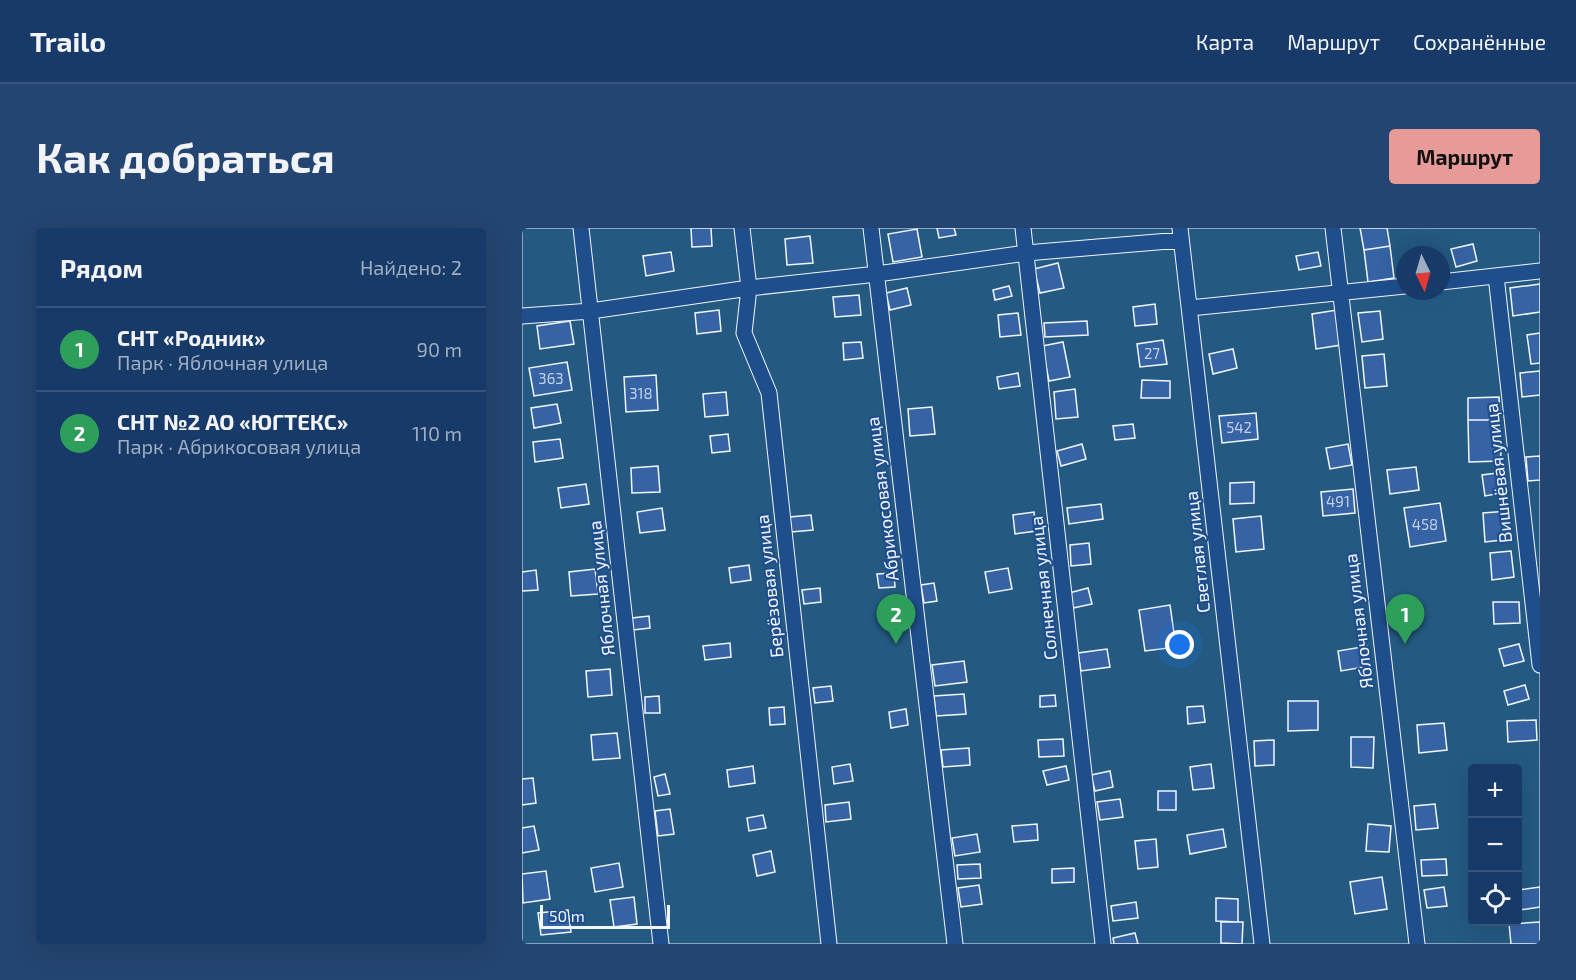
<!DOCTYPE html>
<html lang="ru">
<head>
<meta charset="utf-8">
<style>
	:root { --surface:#173a69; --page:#244571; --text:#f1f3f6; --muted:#9eadc0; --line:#36547d; --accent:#e69b98 }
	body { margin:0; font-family:"Exo 2",sans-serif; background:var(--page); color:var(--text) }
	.controls { position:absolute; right:18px; bottom:18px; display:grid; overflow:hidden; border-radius:6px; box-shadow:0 6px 24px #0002 }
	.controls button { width:54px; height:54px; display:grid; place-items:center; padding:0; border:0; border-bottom:2px solid var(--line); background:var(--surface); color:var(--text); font:30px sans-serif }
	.compass { position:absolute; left:874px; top:18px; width:54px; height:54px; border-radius:50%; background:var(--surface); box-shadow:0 6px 24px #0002; rotate:175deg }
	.scale { position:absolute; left:18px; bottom:15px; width:130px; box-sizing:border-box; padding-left:6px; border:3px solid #f2f6ff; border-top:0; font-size:16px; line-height:21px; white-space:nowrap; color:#f2f6ff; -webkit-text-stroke:4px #1f4e8c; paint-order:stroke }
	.you { position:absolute; left:658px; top:417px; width:21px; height:21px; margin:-15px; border:4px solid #fff; border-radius:50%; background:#1a73e8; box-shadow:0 0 0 9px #1a73e833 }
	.badge { display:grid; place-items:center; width:39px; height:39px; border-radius:50%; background:var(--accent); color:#fff; font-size:20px; font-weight:700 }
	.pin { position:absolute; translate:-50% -50px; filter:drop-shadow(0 2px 3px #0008) }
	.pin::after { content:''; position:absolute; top:32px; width:21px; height:18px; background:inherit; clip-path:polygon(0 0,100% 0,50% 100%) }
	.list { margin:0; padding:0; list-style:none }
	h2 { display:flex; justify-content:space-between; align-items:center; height:78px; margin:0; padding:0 24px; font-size:26px }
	h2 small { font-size:20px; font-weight:400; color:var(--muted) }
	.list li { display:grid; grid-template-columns:39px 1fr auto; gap:18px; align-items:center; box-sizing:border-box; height:84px; padding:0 24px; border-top:2px solid var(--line) }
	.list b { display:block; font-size:22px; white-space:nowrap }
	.list p { margin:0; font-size:20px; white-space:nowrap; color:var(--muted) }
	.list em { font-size:20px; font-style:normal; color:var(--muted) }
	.icon { flex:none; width:33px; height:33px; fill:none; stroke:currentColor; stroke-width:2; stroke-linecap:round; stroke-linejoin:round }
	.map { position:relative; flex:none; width:1018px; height:716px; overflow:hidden; border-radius:6px }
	header { display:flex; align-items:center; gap:36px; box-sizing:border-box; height:84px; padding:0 30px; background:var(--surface); border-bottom:2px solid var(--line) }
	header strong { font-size:28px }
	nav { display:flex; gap:33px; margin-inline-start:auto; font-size:21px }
	.intro { display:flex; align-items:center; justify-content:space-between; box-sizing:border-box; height:144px; padding:0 36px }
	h1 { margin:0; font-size:42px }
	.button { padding:15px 27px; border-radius:6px; background:var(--accent); color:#111; font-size:21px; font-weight:700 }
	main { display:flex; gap:36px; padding:0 36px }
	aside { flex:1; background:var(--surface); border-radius:6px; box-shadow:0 6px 24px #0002 }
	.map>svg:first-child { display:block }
</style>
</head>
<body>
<header>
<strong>Trailo</strong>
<nav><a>Карта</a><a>Маршрут</a><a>Сохранённые</a></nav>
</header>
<div class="intro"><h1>Как добраться</h1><a class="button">Маршрут</a></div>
<main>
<aside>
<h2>Рядом<small>Найдено: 2</small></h2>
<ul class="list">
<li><span class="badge" style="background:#2e9e5b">1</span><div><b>СНТ «Родник»</b><p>Парк · Яблочная улица</p></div><em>90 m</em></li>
<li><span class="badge" style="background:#2e9e5b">2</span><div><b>СНТ №2 АО «ЮГТЕКС»</b><p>Парк · Абрикосовая улица</p></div><em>110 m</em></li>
</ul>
</aside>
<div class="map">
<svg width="1018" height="716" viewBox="0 0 1018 716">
	<rect width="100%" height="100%" fill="#1f4e8c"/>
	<!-- green -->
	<path fill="#245a82" stroke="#a8bbd7" stroke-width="1.5" fill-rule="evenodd" d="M 0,0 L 1018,0 L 1018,716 L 0,716 ZM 883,27 L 919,27 L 919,63 L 883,63 ZM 951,540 L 996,540 L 996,694 L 951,694 Z"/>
	<!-- building -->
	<path fill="#3563a3" stroke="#f2f6ff" stroke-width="1.5" d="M 169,0 L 189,0 L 190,18 L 170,19 Z
		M 415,0 L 432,0 L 434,7 L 417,10 Z
		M 838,0 L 865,0 L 868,18 L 842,22 Z
		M 395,1 L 400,29 L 371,34 L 366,6 Z
		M 288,8 L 291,35 L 265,37 L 263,11 Z
		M 951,16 L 955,33 L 934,39 L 929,21 Z
		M 868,18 L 872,50 L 846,54 L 842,22 Z
		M 149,24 L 152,43 L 124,48 L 121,28 Z
		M 796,24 L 799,38 L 777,42 L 774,28 Z
		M 536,35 L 542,60 L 518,65 L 512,41 Z
		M 1018,56 L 1018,84 L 991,88 L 988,60 Z
		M 487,58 L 490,68 L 473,72 L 471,62 Z
		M 385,60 L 389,77 L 368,82 L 364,65 Z
		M 337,67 L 339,87 L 313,89 L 311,69 Z
		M 633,76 L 635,96 L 613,98 L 611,79 Z
		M 197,82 L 199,103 L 175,106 L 173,85 Z
		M 815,82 L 819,117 L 794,121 L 790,86 Z
		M 858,83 L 861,111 L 840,114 L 836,85 Z
		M 496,85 L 499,107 L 478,109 L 476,87 Z
		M 48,93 L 52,116 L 18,121 L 15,98 Z
		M 565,93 L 566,107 L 523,109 L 522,95 Z
		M 1018,105 L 1018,135 L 1009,136 L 1005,107 Z
		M 641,112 L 645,136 L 618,139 L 615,116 Z
		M 339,114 L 341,130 L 322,132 L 321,115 Z
		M 541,114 L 548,149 L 527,153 L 520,118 Z
		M 711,121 L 715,140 L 691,146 L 687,126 Z
		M 862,126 L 865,158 L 843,160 L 840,128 Z
		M 45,134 L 50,162 L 12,168 L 7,140 Z
		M 1018,143 L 1018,167 L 1000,169 L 998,145 Z
		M 496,145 L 498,158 L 477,161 L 475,149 Z
		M 134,147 L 136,182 L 104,184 L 102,149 Z
		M 620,152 L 648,153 L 648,170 L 619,170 Z
		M 553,161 L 556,189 L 534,191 L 532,164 Z
		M 204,164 L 206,187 L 183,189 L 181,166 Z
		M 977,169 L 978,192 L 946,192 L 946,170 Z
		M 35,176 L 39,195 L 12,200 L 9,180 Z
		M 410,179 L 413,206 L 388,208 L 386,181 Z
		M 734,185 L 736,211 L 700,215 L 697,188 Z
		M 946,192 L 978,192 L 979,233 L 947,234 Z
		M 611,196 L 613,210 L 593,212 L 591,198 Z
		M 206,206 L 208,223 L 190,225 L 188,208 Z
		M 38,211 L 41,230 L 13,234 L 11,214 Z
		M 560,216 L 564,231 L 539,238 L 535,223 Z
		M 826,216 L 830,237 L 808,241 L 804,220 Z
		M 1018,228 L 1018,252 L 1006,253 L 1004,229 Z
		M 136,238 L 138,264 L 110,265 L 109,240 Z
		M 894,239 L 897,262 L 868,266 L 865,242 Z
		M 983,244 L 986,264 L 963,268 L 960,247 Z
		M 732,254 L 732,275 L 708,276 L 708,255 Z
		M 64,256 L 67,276 L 39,280 L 36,260 Z
		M 831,261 L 833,285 L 801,288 L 799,264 Z
		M 918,275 L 924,313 L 888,319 L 882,280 Z
		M 579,276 L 581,291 L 547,296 L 545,280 Z
		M 140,280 L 143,302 L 118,305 L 115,284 Z
		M 986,283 L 988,311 L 963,314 L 961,285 Z
		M 512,284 L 514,303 L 493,306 L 491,287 Z
		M 289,287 L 291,302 L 269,304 L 268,289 Z
		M 739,288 L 742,321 L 714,324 L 711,291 Z
		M 567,315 L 569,336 L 549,338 L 548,317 Z
		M 989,323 L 992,349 L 970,352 L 968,325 Z
		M 227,337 L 229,352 L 209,355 L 207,340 Z
		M 486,340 L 490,361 L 467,365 L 463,344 Z
		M 73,341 L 76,366 L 49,368 L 47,344 Z
		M 14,342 L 16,362 L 0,363 L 0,344 Z
		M 372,345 L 373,359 L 357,360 L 355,346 Z
		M 412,355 L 415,373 L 402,375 L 399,357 Z
		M 298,360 L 299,374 L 282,376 L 280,362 Z
		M 566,360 L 570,376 L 551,380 L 547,365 Z
		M 971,374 L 997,374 L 998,395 L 972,396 Z
		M 648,377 L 654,419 L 623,423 L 617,382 Z
		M 127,388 L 128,400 L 111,402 L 110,390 Z
		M 208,415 L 209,429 L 183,432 L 181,418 Z
		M 997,416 L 1002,433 L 982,438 L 977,421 Z
		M 845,418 L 848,438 L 819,443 L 816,423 Z
		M 585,421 L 588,439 L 559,443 L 556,425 Z
		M 442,433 L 445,454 L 413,458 L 410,437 Z
		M 88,441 L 90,467 L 66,469 L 64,443 Z
		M 1003,457 L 1007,471 L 986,477 L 982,463 Z
		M 309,458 L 311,473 L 293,475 L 291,460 Z
		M 442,466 L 444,486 L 414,488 L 412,468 Z
		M 533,467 L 534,478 L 518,479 L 518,468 Z
		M 137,468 L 138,485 L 123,485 L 123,469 Z
		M 766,473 L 796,473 L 796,502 L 766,503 Z
		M 681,478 L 683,494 L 666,496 L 665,479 Z
		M 262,479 L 263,496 L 248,497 L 247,480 Z
		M 384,481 L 386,497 L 369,500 L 367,484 Z
		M 1014,492 L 1015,512 L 986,514 L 985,493 Z
		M 922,495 L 925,522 L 897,525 L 895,497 Z
		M 95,505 L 98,530 L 71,532 L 69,507 Z
		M 829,509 L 852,509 L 851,540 L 829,539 Z
		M 541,511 L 542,528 L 517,529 L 516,512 Z
		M 752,512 L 752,537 L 733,538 L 732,513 Z
		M 447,520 L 448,537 L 421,539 L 419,522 Z
		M 328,536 L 331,553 L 312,556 L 310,539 Z
		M 689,536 L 692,560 L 671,562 L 668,539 Z
		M 231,538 L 233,555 L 207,559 L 205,542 Z
		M 544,538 L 547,552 L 525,557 L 521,543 Z
		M 588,543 L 591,559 L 573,563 L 569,547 Z
		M 143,546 L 148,566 L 136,568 L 132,549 Z
		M 11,550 L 14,575 L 0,577 L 0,551 Z
		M 636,563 L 654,563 L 654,582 L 636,582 Z
		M 598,571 L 601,589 L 578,592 L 575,574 Z
		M 327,574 L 329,591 L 304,594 L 303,577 Z
		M 913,576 L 916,600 L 894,602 L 892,578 Z
		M 148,581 L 152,606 L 136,608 L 133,583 Z
		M 241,587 L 244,600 L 227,603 L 225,590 Z
		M 515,596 L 516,612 L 492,614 L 490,598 Z
		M 846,596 L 869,598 L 867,624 L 844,623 Z
		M 12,598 L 17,622 L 0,625 L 0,600 Z
		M 701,601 L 704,619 L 668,626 L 665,607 Z
		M 455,606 L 458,624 L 433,628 L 430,610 Z
		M 634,611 L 636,639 L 616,641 L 613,613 Z
		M 249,623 L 253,644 L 235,648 L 231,627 Z
		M 924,631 L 925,647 L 900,648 L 899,632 Z
		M 97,635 L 101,659 L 73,664 L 69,640 Z
		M 458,636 L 459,650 L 436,651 L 435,637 Z
		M 552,640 L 552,654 L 530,655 L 530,641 Z
		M 24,643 L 28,671 L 1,675 L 0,646 Z
		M 860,649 L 865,681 L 833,686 L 828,654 Z
		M 457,657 L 460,676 L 439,679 L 436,660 Z
		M 922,659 L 925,678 L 905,680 L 902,662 Z
		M 1018,659 L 1018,679 L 998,682 L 996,662 Z
		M 112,669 L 115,696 L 92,699 L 88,672 Z
		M 694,670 L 716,671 L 716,694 L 694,693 Z
		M 614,674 L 616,690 L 591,693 L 589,678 Z
		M 46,682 L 49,704 L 19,707 L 16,685 Z
		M 699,694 L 721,694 L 720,716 L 699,715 Z
		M 1018,694 L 1018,716 L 989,716 L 987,696 Z
		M 613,705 L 616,716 L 592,716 L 591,710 Z"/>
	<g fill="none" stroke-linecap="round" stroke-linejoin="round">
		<!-- street casing -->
		<g stroke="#f2f6ff" stroke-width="17">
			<path id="street" d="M 59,0 L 139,716
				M 220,0 L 227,60 L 222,105 L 247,165 L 307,716
				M 349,0 L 433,716
				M 501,0 L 581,716
				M 658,0 L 740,716
				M 811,0 L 895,716
				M 974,48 L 1018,437
				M 919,54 L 1018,43
				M 668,80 L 883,58
				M 0,88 L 69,83 L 227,60 L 355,46 L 504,25 L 659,12"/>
		</g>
		<!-- street -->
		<use href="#street" stroke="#1f4e8c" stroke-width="15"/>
	</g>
	<g text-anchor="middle" stroke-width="4.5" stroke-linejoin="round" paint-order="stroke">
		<!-- number labels -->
		<g font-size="15" fill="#c3d1e8">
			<text x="630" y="131">27</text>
			<text x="29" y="156">363</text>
			<text x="119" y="171">318</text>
			<text x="717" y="205">542</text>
			<text x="816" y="279">491</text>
			<text x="903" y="302">458</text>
		</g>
		<!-- street labels -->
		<g font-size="18" fill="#f2f6ff" stroke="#1f4e8c">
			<text transform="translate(977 245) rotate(-96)" y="6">Вишнёвая улица</text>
			<text transform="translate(361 271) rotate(-97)" y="6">Абрикосовая улица</text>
			<text transform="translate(676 324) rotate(-96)" y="6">Светлая улица</text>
			<text transform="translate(248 358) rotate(-96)" y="6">Берёзовая улица</text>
			<text transform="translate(80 360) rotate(-96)" y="6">Яблочная улица</text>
			<text transform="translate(522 360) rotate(-96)" y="6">Солнечная улица</text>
			<text transform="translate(837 393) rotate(-97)" y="6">Яблочная улица</text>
		</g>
	</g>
</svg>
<div class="controls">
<button>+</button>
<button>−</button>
<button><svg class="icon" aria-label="locate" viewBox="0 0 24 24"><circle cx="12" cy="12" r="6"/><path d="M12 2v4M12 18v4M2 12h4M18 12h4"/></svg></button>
</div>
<svg class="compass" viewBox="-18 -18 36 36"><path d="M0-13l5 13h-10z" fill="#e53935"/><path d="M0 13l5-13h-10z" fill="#9eadc0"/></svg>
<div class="scale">50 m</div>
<div class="you"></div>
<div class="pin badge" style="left:883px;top:416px;background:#2e9e5b">1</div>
<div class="pin badge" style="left:374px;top:416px;background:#2e9e5b">2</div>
</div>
</main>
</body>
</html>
